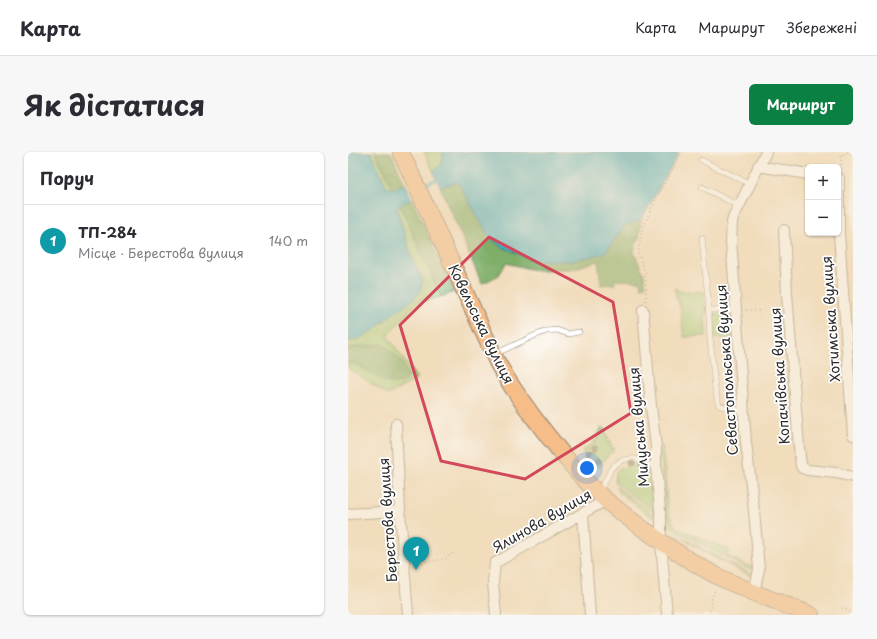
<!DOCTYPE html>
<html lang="uk">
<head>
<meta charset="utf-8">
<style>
	:root { --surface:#fff; --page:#f7f7f7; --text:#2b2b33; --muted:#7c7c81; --line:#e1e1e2; --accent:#0b8043 }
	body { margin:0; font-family:"Playpen Sans",sans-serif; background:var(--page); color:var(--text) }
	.controls { position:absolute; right:12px; top:12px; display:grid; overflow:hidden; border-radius:6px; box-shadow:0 1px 3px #0004 }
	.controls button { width:36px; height:36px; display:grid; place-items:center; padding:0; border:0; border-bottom:1px solid var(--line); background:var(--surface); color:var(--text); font:20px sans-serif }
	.you { position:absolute; left:239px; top:316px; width:14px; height:14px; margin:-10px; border:3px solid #fff; border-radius:50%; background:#1a73e8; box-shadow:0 0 0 6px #1a73e833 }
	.badge { display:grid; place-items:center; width:26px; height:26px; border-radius:50%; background:var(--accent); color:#fff; font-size:13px; font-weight:700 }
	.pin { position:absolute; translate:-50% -33px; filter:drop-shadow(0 1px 2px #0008) }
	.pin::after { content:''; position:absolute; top:21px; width:14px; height:12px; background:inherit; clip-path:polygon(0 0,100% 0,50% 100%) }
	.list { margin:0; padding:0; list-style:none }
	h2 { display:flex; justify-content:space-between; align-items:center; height:52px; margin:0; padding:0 16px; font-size:17px }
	h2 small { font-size:13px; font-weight:400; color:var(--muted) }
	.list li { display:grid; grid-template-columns:26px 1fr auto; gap:12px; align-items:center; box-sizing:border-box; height:72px; padding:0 16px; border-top:1px solid var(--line) }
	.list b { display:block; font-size:15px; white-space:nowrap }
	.list p { margin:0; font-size:13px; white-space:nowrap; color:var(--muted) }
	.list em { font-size:13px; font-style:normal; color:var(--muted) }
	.map { position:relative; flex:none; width:505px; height:463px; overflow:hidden; border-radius:6px }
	header { display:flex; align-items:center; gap:24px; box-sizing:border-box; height:56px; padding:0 20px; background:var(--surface); border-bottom:1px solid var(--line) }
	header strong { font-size:19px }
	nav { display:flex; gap:22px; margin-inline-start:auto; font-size:14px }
	.intro { display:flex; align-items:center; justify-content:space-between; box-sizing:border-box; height:96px; padding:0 24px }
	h1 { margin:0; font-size:28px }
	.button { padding:10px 18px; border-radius:6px; background:var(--accent); color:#fff; font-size:14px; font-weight:700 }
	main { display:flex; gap:24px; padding:0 24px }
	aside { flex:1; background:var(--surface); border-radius:6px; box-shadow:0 1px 3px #0004 }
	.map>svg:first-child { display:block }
</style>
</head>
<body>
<header>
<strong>Карта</strong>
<nav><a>Карта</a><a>Маршрут</a><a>Збережені</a></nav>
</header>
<div class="intro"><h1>Як дістатися</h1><a class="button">Маршрут</a></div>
<main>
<aside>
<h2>Поруч<small></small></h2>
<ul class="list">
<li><span class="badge" style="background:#0f9aa8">1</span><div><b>ТП-284</b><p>Місце · Берестова вулиця</p></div><em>140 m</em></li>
</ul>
</aside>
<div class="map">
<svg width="505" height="463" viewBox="0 0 505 463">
	<rect width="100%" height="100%" fill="#fff"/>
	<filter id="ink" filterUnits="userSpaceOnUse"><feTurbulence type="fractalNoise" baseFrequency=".025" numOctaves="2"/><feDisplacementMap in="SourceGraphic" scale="8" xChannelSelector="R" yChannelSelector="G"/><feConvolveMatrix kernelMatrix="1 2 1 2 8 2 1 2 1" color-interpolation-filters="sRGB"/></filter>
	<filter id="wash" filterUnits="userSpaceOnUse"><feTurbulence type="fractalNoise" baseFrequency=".012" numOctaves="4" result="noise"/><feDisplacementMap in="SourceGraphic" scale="16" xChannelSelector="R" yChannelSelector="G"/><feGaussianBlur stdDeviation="0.9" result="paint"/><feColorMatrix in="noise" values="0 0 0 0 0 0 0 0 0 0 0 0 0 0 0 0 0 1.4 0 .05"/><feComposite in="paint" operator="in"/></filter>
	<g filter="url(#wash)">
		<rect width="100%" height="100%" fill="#f1dcbc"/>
		<!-- green -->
		<path fill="#9dca77" stroke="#647a51" d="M 23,0 L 28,0 L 45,37 L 38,34 Z
			M 76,0 L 95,0 L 94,12 L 85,19 Z
			M 52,53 L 93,145 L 69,150 L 40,184 L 69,227 L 40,243 L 0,216 L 0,190 L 9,188 L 36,170 L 39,166 L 66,147 L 71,142 L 75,129 L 64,106 L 55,76 L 49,58 Z
			M 327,136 L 332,139 L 356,140 L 358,184 L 336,185 L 332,154 L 328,145 Z
			M 380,161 L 384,165 L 386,186 L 365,186 L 364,162 Z
			M 254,275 L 256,276 L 256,278 L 265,297 L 268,296 L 262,301 L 251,316 L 234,299 L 245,291 Z
			M 313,294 C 317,308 317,323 318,338 C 319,352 319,364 329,376 L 382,398 L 379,404 L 400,414 L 406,414 L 406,417 L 401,417 L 379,406 L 324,376 L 319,368 L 317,361 L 313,307 L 311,307 Z
			M 285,309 C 295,311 301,315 304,325 L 307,361 L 267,330 L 268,320 L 272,315 L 275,317 L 283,312 L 282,310 Z
			M 268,334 L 307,364 L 306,365 L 304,366 L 301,364 L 271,340 Z
			M 326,381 L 382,412 L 405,422 L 405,425 L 365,405 L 328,383 Z"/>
		<!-- forest -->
		<path fill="#7eae68" stroke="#546c4a" d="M 28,0 L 43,0 L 57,32 L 45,37 Z
			M 110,30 L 140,83 L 257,101 L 277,73 L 293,68 L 291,87 L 288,92 L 286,100 L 296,123 L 298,134 L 293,135 L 292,129 L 266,128 L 267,132 L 253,133 L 250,109 L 223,117 L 186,118 L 158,111 L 151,123 L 134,132 L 92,35 Z
			M 64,47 L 106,140 L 93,145 L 52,53 Z
			M 35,192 L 54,210 L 60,225 L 53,232 L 38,230 L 7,211 L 0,211 L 0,196 Z"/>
		<!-- water -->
		<path fill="#46b0c5" stroke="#386e78" d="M 0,0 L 23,0 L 38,34 L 45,37 L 57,32 L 64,47 L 52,53 L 49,58 L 64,106 L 75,129 L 71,142 L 66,147 L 39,166 L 28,177 L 9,188 L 0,190 Z
			M 95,0 L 331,0 L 317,26 L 293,68 L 277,73 L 257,101 L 223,109 L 185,108 L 152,94 L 140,83 L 110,30 L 92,35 L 85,19 L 94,12 Z"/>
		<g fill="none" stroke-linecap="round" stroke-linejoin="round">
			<!-- stream -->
			<path stroke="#46b0c5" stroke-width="3" d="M 73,34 L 92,26"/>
		</g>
	</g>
	<g filter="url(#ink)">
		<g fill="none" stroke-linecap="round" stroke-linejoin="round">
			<!-- lane casing -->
			<g stroke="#8e8474" stroke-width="6">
				<path id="lane" d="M 353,8 L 402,32
					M 354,35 L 391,54
					M 354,86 L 360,147 L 362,186 L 367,236 L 370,250 L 371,253 L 373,254 L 396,259
					M 360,158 L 388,158
					M 147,202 L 188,183 L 199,179 L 209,178 L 220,182 L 231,180
					M 251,339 C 254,334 257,330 259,325 C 261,323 261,319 263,317 C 277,300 293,307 308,316"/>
			</g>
			<!-- street casing -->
			<g stroke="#8e8474" stroke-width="12">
				<path id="street" d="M 410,14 L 460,22
					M 490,26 L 491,26 L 491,81 L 505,283
					M 436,78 L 439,142 L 451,295 L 453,314 L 454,316 L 460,318 L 488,321 L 505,325
					M 295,158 L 303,254 L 308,295 L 308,316 L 313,368 L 313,390 L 319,463
					M 48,272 L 52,359 L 60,463
					M 0,362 L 52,359
					M 235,362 L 242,463
					M 406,441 L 411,417 L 406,359 L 398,290 L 388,158 L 385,115 L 383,89 L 384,70 L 385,66 L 418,0
					M 148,463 L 145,431 L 147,411 L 258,348"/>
			</g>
			<!-- primary casing -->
			<g stroke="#8e8474" stroke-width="18">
				<path id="primary" d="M 53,0 L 149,210 C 167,242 189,271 212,299 C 220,308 227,318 236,327 C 253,346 273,361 294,376 C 319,394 345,412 373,426 C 402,440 433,451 463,463"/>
			</g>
			<!-- path -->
			<path stroke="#8e8474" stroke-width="1.5" stroke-dasharray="1 3" stroke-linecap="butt" d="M 26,0 L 35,22 L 37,23 L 47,19
				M 493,17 L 493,4 L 500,0
				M 298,149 L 298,134 L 297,121 L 290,101 L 294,78 L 307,48 L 334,0
				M 398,158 L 413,159
				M 254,278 L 266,300
				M 234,300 L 246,292 L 255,276
				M 66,412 L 97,407 L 105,401
				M 494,456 L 505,461
				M 362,463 L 363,448 L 367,438"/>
			<!-- lane -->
			<use href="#lane" stroke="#fff" stroke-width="5"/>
			<!-- street -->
			<use href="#street" stroke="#fff" stroke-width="10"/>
			<!-- primary -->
			<use href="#primary" stroke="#f7bd88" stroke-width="16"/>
		</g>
		<!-- trees -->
		<g fill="#979579">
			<circle cx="247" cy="296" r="3.5"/>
			<circle cx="241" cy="301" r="3.5"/>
			<circle cx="250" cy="309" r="3.5"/>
			<circle cx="284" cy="311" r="3.5"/>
			<circle cx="294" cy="313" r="3.5"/>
		</g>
	</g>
	<!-- marked area -->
	<path d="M0 0H505V463H0ZM 141,85 L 265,150 L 283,261 L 177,327 L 93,309 L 52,173 Z" fill="#f1dcbc" fill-opacity=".55" fill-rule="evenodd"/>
	<path fill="none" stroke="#d1495b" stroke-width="3" stroke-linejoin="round" d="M 141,85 L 265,150 L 283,261 L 177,327 L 93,309 L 52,173 Z"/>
	<g text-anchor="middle" stroke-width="3.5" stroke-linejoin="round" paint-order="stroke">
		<!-- street labels -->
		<g font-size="14" fill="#2b2b2b" stroke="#fff">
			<text transform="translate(483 167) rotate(-94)" y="5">Хотимська вулиця</text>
			<text transform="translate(133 172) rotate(64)" y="5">Ковельська вулиця</text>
			<text transform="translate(379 218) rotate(-94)" y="5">Севастопольська вулиця</text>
			<text transform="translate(432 224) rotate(-94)" y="5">Копачівська вулиця</text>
			<text transform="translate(291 275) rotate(-95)" y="5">Милуська вулиця</text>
			<text transform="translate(40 368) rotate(-94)" y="5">Берестова вулиця</text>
			<text transform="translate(194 369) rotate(-30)" y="5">Ялинова вулиця</text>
		</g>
	</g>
</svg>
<div class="controls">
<button>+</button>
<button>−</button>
</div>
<div class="you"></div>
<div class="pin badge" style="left:68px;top:418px;background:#0f9aa8">1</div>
</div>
</main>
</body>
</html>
